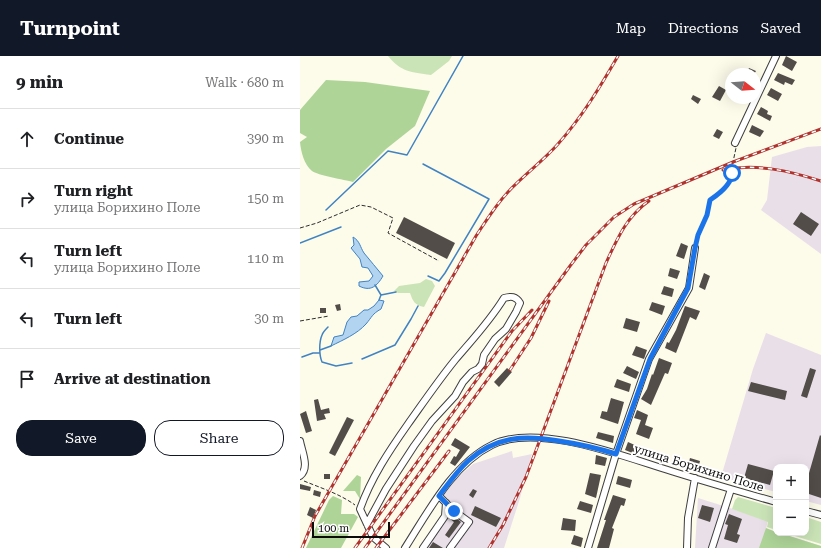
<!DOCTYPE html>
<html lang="en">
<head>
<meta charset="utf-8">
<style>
	:root { --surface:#fff; --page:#f2f2f2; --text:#202124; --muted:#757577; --line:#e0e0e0; --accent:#111827 }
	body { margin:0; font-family:"Roboto Serif",serif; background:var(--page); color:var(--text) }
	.controls { position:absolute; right:12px; bottom:12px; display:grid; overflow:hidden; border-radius:8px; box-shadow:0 4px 16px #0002 }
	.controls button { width:36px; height:36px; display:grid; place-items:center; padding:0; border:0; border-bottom:1px solid var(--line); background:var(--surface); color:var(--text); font:20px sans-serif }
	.compass { position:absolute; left:425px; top:12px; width:36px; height:36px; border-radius:50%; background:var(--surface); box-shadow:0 4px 16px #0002; rotate:107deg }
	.scale { position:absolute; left:12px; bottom:10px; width:78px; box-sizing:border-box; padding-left:4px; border:2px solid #0b0b0b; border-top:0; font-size:11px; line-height:14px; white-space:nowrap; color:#0b0b0b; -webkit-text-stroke:3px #fff; paint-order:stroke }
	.stop { position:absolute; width:12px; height:12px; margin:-9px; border:3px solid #1a73e8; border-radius:50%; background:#fff }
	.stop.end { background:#1a73e8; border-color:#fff; box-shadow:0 1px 4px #0008 }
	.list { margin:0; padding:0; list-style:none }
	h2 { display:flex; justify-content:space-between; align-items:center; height:52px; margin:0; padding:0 16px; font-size:17px }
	h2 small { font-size:13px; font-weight:400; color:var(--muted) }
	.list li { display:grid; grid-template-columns:26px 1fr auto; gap:12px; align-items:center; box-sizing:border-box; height:60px; padding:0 16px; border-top:1px solid var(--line) }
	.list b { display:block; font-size:15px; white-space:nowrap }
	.list p { margin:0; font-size:13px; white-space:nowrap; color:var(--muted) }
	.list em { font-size:13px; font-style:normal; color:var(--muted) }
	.actions { display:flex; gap:8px; padding:12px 16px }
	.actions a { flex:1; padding:9px 0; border:1px solid var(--accent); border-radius:16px; text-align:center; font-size:14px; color:var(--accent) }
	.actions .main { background:var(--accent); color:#fff }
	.icon { flex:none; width:22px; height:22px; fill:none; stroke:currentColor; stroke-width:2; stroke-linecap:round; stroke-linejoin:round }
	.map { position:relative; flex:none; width:521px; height:492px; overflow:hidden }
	header { display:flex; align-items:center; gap:24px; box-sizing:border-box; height:56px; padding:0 20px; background:var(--accent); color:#fff }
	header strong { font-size:19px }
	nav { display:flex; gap:22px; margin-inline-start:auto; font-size:14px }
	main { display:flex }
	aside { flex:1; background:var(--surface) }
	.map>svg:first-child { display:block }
</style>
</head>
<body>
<header>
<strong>Turnpoint</strong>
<nav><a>Map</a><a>Directions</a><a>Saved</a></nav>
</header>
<main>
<aside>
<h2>9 min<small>Walk · 680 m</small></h2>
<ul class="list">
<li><svg class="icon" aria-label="ahead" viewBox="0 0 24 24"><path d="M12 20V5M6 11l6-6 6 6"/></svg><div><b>Continue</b></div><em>390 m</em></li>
<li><svg class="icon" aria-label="right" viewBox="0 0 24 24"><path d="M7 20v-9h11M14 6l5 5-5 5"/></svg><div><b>Turn right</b><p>улица Борихино Поле</p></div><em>150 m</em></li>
<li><svg class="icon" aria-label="left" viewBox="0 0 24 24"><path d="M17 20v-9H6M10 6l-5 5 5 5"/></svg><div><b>Turn left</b><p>улица Борихино Поле</p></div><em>110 m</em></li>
<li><svg class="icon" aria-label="left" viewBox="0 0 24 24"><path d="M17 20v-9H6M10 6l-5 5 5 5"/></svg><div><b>Turn left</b></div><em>30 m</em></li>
<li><svg class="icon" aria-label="arrive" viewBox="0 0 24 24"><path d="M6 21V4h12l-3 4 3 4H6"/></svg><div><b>Arrive at destination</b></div></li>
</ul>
<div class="actions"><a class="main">Save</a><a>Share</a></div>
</aside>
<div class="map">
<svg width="521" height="492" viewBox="0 0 521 492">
	<rect width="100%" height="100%" fill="#fdfbea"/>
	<!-- industrial -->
	<path fill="#e9dfe9" d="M 521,90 L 521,198 L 461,154 L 467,144 L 472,101 L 507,91 Z
		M 466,277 L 521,299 L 521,449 L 506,445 L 506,411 L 476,411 L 476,436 L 421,421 L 453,313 Z
		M 212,395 L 213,402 L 232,398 L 220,442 L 204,492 L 127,492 L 155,452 L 143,440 L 157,422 L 173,408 Z
		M 398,442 L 468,464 L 466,473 L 476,476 L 476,477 L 480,477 L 521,490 L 521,492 L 395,492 Z"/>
	<!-- green -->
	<path fill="#cbe4b7" d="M 88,0 L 152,0 L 149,5 L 131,19 C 111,16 101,16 88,0 Z
		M 126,223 L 132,225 L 135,230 L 124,251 C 115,249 113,246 110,237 L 98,237 L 94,235 L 99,230 L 120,227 Z
		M 438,441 L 476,452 L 476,474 L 467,471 L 468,466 L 432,453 L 435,444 Z
		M 506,461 L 521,466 L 521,488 L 485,477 L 506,477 Z"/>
	<!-- forest -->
	<path fill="#aed498" d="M 26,24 L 65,26 L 130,35 L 115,70 L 86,93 L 53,126 C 45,124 17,119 12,115 C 4,108 1,96 0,86 L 7,81 L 0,77 L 0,54 Z
		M 57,419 L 61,421 L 60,443 L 55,435 L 43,435 Z
		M 33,440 L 42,444 L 41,458 L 54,458 L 58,461 L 41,492 L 6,492 L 29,444 Z
		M 466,472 L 476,476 L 476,477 L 480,477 L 521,490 L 521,492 L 459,492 Z"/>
	<!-- water -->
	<path fill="#b3d4f1" stroke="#4083c2" d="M 53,181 C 60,185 60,191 64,197 C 70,205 77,212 83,220 C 77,230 71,236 59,230 L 59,226 L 69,225 L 73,220 L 68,212 L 62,211 L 60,203 L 51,192 L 54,189 Z
		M 79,244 L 84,245 L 81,253 C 72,258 72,261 66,268 C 57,278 43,284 31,290 L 34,281 L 43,279 L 47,266 L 51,261 L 57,260 L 64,254 L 68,254 L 74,250 Z"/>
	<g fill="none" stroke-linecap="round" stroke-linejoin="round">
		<!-- stream -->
		<path stroke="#4083c2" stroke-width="1.5" d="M 123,108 L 189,143 L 145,217 L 139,225 L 128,220
			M 26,154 L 88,95 L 107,99 L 163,0
			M 0,187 L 41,171
			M 75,229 L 81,239
			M 79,244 L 81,239 L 96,236
			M 28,271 C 26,273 23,276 22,279 C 19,286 19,299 22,306 L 36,310 L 52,307
			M 20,294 L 31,290
			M 2,301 L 13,297 L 20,297
			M 62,303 L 95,289 L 111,263 L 118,250"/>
	</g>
	<!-- building -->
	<path fill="#524d48" d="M 486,0 L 497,6 L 492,15 L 482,9 Z
		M 449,12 L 456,15 L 454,18 L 446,18 Z
		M 478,17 L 495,24 L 492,29 L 485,26 L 484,29 L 474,24 Z
		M 419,30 L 426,34 L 420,45 L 412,41 Z
		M 471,32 L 482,38 L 478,45 L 467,39 Z
		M 393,39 L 401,43 L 398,48 L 391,43 Z
		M 461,51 L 468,55 L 467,58 L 472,60 L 470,65 L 457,58 Z
		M 452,69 L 464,75 L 460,81 L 449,76 Z
		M 417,73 L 423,76 L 419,83 L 413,80 Z
		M 501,156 L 519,168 L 511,180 L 493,168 Z
		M 104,161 L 155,187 L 147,203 L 96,177 Z
		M 381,187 L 388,190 L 384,203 L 376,200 Z
		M 370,212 L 380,215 L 377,223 L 368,220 Z
		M 404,217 L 410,220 L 405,234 L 399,231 Z
		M 364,230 L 374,233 L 372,241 L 361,238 Z
		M 352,246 L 365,250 L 362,259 L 349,254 Z
		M 40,248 L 41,254 L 37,255 L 35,249 Z
		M 385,250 L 400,255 L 396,264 L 390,261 L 376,297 L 365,292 L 367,286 L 369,287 L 376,274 Z
		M 20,252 L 26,252 L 26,257 L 20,257 Z
		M 326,262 L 340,266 L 337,276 L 323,272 Z
		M 336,290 L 347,294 L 344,303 L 332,299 Z
		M 359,302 L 372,307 L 368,318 L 365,317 L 351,349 L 341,343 L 347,333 L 352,318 L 353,319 Z
		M 327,310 L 339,316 L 336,323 L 323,317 Z
		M 207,312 L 212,316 L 199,331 L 194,326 Z
		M 510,312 L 516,314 L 507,342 L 501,340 Z
		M 317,323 L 331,328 L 329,336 L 314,331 Z
		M 451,326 L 487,335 L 485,344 L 448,335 Z
		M 311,342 L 324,346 L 318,368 L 300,362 L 302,355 L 307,356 Z
		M 18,343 L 21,354 L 29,352 L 30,357 L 24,358 L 26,363 L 17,365 L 14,344 Z
		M 337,354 L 348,359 L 345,369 L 353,372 L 349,383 L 336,378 L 341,364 L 334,362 Z
		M 6,355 L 12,375 L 6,377 L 0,358 Z
		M 47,361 L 54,364 L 35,400 L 29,397 Z
		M 298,376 L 314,380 L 313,387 L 296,382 Z
		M 520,379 L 521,380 L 521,442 L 506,437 L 506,423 L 507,424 Z
		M 155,382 L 170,391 L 155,410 L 150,407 L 154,400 L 156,401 L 160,394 L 151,389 Z
		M 328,386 L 337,390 L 335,398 L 325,394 Z
		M 296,399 L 307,402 L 305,410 L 295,408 Z
		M 390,402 L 400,405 L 399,409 L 389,406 Z
		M 448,408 L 474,415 L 470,429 L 444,422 Z
		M 290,417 L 301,419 L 296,442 L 285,438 Z
		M 24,418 L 30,418 L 30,423 L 24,423 Z
		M 318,420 L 332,424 L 330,432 L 316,428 Z
		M 0,428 L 11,431 L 10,435 L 0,433 Z
		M 173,433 L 177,435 L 173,442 L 169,439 Z
		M 14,434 L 21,436 L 20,441 L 13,439 Z
		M 313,439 L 326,443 L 324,450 L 321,449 L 312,472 L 314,473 L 309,492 L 297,492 L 306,464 L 304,464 Z
		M 280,445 L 293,449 L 291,457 L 277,453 Z
		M 402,449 L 414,452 L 410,466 L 398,462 Z
		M 175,450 L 201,462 L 196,471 L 171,459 Z
		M 10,451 L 16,454 L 13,462 L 7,459 Z
		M 151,458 L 161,466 L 149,482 L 145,479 L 154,466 L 149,462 Z
		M 429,458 L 442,463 L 437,478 L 440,479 L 437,487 L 424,483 L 428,469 L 425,468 Z
		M 263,462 L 276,464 L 275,475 L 261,474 Z
		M 274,479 L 283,482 L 281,491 L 271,488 Z
		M 133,486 L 143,492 L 129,492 Z"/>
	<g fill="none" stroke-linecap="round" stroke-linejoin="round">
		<!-- minor casing -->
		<g stroke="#3e3e3e" stroke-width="8">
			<path id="minor" d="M 435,87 L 476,0
				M 0,385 C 2,396 10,412 0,420
				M 139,440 L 154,455 L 169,466 L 150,492
				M 506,455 L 521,459
				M 67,468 L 86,433 L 114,390 L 132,365 L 155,340 L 163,326 L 172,316 L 178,313 L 182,308 L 184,299 L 195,283 L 206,273 L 216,256 L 220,247 C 216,240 211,240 204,242 C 190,265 172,284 155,304 C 138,325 123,347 108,368 C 89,395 71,422 60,453 L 73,481 L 86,492
				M 105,492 C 128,456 153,408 192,389 C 237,366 325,401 371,415 C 406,426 441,436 476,446
				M 123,492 L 145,460 L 146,447
				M 288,492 L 316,398 L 349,303 L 389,232 L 395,192
				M 387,492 L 388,462 L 395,422
				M 412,492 L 431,433"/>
		</g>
		<!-- path -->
		<path stroke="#2d2d2d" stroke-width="1" stroke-dasharray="4 2" stroke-linecap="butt" d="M 0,172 L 17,167 L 60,149 L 71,151 L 93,162 L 88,177 L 139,205
			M 397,186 L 407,159 L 410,144 L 421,137 L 432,123 L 433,106 L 436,92
			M 0,265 L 29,260
			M 4,425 C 21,432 40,438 55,449"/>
		<!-- minor -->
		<use href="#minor" stroke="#fff" stroke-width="6"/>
		<!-- rail casing -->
		<g stroke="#af332f" stroke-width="3">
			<path id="rail" d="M 423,114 C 456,107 490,115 521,125
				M 210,314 L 231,282 L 249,245
				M 2,492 L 15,460 L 176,180 C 186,165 195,150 208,136 C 224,119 243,105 258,88 C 282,61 300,31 318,0
				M 55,492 L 212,275 L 232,254
				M 65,492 L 270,210 L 286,189 L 314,161 L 334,148 L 433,106 L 521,73
				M 76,492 L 149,395
				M 189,492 L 203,469 L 226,421 L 306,207 C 317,183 327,160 349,145"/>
		</g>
		<!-- rail -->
		<use href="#rail" stroke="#fff" stroke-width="1.5" stroke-dasharray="4.5" stroke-linecap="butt"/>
	</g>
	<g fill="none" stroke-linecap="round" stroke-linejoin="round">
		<!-- route -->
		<path stroke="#1a73e8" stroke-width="5" d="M 154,455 L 139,440 C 148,428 157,415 168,405 C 196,380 224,379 259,385 C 279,388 297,392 316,398 L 350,303 L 388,232 L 395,192 L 398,179 L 407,159 L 410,144 C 419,138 432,128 432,117"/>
	</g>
	<g text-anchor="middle" stroke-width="4" stroke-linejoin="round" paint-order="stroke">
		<!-- street labels -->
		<g font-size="12" fill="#0b0b0b" stroke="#fff">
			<text transform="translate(399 412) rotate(17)" y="4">улица Борихино Поле</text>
		</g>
	</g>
</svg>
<div class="controls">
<button>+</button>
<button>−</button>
</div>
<svg class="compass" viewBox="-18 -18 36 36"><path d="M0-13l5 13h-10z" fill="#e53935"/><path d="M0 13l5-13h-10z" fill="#757577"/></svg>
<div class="scale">100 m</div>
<div class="stop" style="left:432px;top:117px"></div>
<div class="stop end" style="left:154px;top:455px"></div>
</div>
</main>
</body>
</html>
